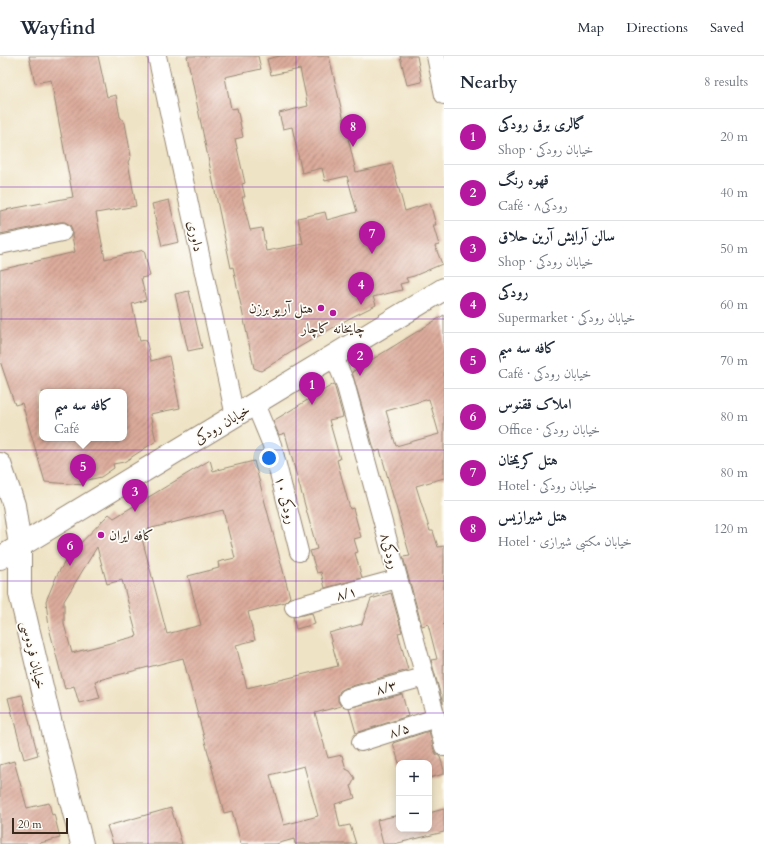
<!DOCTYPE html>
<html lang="en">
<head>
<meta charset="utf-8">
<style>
	:root { --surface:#fff; --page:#f2f2f3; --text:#1f2937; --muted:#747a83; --line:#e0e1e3; --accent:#b5179e }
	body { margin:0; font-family:Cardo,Amiri,serif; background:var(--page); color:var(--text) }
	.controls { position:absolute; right:12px; bottom:12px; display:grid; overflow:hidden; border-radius:8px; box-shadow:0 2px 10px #0003 }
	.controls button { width:36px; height:36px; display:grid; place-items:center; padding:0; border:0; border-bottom:1px solid var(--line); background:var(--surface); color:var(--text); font:20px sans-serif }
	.scale { position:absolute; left:12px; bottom:10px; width:56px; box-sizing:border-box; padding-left:4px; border:2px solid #3b2a1e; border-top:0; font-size:11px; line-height:14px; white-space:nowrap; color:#3b2a1e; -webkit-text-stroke:3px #fdfcf7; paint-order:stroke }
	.you { position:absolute; left:269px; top:402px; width:14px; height:14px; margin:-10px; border:3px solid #fff; border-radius:50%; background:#1a73e8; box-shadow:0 0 0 6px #1a73e833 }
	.badge { display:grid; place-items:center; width:26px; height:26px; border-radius:50%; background:var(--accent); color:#fff; font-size:13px; font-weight:700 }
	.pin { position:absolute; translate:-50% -33px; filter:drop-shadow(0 1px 2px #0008) }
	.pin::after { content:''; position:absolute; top:21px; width:14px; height:12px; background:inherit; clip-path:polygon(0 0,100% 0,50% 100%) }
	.popup { position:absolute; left:39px; top:333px; width:88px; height:52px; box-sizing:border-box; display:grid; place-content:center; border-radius:8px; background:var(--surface); filter:drop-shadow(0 1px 3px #0005); font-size:13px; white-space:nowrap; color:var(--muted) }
	.popup b { font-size:15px; color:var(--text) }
	.popup::after { content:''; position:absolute; left:50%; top:100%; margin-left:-8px; border:8px solid transparent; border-top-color:var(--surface) }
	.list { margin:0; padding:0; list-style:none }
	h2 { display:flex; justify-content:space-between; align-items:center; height:52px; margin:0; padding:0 16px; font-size:17px }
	h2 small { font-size:13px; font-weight:400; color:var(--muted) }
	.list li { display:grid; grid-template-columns:26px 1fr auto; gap:12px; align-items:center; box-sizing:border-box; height:56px; padding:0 16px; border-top:1px solid var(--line) }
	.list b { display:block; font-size:15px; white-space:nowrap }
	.list p { margin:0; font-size:13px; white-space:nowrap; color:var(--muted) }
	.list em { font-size:13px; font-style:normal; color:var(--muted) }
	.map { position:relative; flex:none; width:444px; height:788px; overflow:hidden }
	header { display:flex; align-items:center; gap:24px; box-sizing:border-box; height:56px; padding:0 20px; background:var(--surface); border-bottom:1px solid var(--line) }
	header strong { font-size:19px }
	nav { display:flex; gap:22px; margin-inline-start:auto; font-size:14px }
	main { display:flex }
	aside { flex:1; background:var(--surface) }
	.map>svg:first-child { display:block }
</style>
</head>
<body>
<header>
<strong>Wayfind</strong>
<nav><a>Map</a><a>Directions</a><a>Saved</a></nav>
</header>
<main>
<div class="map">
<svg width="444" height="788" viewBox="0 0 444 788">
	<defs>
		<pattern id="building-hatch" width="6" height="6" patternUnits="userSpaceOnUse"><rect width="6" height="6" fill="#dbab9b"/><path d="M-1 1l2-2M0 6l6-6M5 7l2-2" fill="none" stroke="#b38b7e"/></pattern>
	</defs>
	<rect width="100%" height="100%" fill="#fdfcf7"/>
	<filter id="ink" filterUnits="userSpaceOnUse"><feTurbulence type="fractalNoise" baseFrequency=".025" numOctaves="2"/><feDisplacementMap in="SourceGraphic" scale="8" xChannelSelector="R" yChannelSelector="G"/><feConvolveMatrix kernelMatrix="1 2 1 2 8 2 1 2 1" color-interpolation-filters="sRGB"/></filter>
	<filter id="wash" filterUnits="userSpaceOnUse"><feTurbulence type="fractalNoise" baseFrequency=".012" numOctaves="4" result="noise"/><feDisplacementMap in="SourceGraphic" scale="16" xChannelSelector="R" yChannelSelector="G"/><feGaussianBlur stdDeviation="0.9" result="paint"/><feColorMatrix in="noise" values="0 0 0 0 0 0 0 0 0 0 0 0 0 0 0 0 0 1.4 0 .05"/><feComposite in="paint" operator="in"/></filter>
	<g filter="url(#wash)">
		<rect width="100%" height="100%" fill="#efe3c5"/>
		<g id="blocks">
			<!-- building -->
			<path fill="url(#building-hatch)" fill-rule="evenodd" d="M 29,0 L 98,0 L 107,41 L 116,39 L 120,61 L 125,67 L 131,100 L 128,106 L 136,150 L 96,157 L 105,203 L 144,194 L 150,220 L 141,222 L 146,244 L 132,248 L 140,285 L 146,284 L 151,305 L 169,300 L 180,352 L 150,358 L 156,385 L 124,406 L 113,408 L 114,412 L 101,421 L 83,425 L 84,429 L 45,426 L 22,347 L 15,349 L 0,305 L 0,214 L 75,196 L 72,180 L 72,173 L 70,169 L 65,166 L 60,166 L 0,178 L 0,155 L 73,141 L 51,24 L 35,27 ZM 42,336 L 124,336 L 124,382 L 42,382 Z
				M 187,0 L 258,0 L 261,13 L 225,21 L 231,53 L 237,52 L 243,81 L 235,83 L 245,127 L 242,128 L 245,141 L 242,141 L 250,174 L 262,172 L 266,195 L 303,188 L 298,162 L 325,156 L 327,164 L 357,156 L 347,120 L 325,125 L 322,112 L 302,117 L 292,71 L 283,73 L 279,57 L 308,50 L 300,13 L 271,19 L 267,3 L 280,0 L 329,0 L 356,116 L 392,108 L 405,155 L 430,147 L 436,169 L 433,169 L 439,189 L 435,190 L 442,208 L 414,220 L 406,222 L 408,226 L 400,228 L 402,234 L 373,241 L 376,249 L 350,262 L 301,290 L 261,315 L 254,312 L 233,211 L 231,212 Z
				M 400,0 L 417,0 L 422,26 L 407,29 Z
				M 169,144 L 179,186 L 162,190 L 152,148 Z
				M 189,235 L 202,292 L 188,295 L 175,238 Z
				M 444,259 L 444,422 L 416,430 L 430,475 L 433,475 L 438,491 L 444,490 L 443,648 L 431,604 L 437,603 L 428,568 L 422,570 L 403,501 L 410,500 L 380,394 L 375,396 L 352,316 ZM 429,343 L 439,378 L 396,390 L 386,355 Z
				M 334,328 L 343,361 L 329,364 L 340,403 L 337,404 L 350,453 L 353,452 L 361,481 L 354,483 L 358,496 L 355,497 L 362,522 L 325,532 L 321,516 L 317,517 L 310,495 L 317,493 L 285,377 L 279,379 L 273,365 Z
				M 210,404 L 213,415 L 254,405 L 290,541 L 285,546 L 248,556 L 255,584 L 236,589 L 247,632 L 338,610 L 329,577 L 362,568 L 371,543 L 391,537 L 402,576 L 398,577 L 408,614 L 345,632 L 340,635 L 338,640 L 338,645 L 341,650 L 315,657 L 328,702 L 342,699 L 346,713 L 350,715 L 355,722 L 351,730 L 355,742 L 335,748 L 340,771 L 350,769 L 356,788 L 295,788 L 294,783 L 276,788 L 241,788 L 232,755 L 224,757 L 183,602 L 95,625 L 100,642 L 79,647 L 74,630 L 65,633 L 49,572 L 46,545 L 57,519 L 69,499 L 109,458 L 114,462 ZM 223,454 L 235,502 L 218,506 L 219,512 L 188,520 L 201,569 L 167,578 L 140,475 ZM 97,491 L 107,528 L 122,524 L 137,580 L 72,597 L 64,568 L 64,545 ZM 304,710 L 318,760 L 284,769 L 270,719 Z
				M 312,557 L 315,568 L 296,573 L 293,561 Z
				M 402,638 L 408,660 L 356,677 L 349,652 Z
				M 22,639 L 38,699 L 24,703 L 8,642 Z
				M 429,675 L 434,694 L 436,698 L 440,701 L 444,714 L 444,718 L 429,722 L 429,707 L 399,707 L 393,687 Z
				M 14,705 L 27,752 L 49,747 L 52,759 L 54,758 L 60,782 L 36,788 L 0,788 L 0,709 Z
				M 171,752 L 182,788 L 113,788 L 107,770 Z
				M 444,753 L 444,776 L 394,788 L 383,788 L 377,764 L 399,759 L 399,773 L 429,773 L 429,757 Z"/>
		</g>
	</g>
	<g filter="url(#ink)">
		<use href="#blocks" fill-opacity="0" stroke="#958672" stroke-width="1"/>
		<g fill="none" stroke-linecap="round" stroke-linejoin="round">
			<!-- minor casing -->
			<g stroke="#958672" stroke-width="20">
				<path id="minor" d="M 157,0 L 235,360
					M 436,0 L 444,39
					M 0,189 L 62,176
					M 334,300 L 345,327 L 444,691
					M 255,348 L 272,389 L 299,496
					M 294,551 L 397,523
					M 348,642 L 424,621
					M 361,686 L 436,662"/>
			</g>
			<!-- tertiary casing -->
			<g stroke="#958672" stroke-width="24">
				<path id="tertiary" d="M 0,408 L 14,449 L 20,490 L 20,538 L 48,656 L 82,788
					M 0,502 L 444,233"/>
			</g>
			<!-- minor -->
			<use href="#minor" stroke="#fff" stroke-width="18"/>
			<!-- tertiary -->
			<use href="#tertiary" stroke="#fff" stroke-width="22"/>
		</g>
	</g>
	<!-- grid -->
	<path fill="none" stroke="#7b2cbf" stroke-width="1" stroke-opacity="0.55" d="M 148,0 L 148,788M 296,0 L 296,788M 0,131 L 444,131M 0,263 L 444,263M 0,394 L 444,394M 0,525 L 444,525M 0,657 L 444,657"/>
	<!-- markers -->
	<g fill="#b5179e" stroke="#fdfcf7" stroke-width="1.5">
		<circle cx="321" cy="252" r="4"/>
		<circle cx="333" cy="257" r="4"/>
		<circle cx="101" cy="479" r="4"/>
	</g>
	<g text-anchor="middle" stroke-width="3.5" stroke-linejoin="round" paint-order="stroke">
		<!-- street labels -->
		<g font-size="14" fill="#3b2a1e" stroke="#fdfcf7">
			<text transform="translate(196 180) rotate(78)" y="5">داوری</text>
			<text transform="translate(222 368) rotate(-31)" y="5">خیابان رودکی</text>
			<text transform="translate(286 444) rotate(76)" y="5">رودکی ۱۰</text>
			<text transform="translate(390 495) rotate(75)" y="5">رودکی۸</text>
			<text transform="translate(346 537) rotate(-15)" y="5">۸/۱</text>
			<text transform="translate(34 599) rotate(77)" y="5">خیابان فردوسی</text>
			<text transform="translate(386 631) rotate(-16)" y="5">۸/۳</text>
			<text transform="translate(399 674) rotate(-18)" y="5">۸/۵</text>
		</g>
		<!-- poi labels -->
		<g font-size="14" fill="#3b2a1e" stroke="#fdfcf7" text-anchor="end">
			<text x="313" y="257">هتل آریو برزن</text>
			<text x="333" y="277" text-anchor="middle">چایخانه کاچار</text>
			<text x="109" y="484" text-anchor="start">کافه ایران</text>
		</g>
	</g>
</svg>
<div class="controls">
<button>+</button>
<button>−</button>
</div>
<div class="scale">20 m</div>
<div class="you"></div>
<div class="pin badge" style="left:312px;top:349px">1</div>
<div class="pin badge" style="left:360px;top:320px">2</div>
<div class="pin badge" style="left:135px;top:456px">3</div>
<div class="pin badge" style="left:361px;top:249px">4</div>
<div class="pin badge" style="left:83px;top:431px">5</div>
<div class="popup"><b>کافه سه میم</b>Café</div>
<div class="pin badge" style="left:70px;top:510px">6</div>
<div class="pin badge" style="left:372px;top:198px">7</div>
<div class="pin badge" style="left:353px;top:91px">8</div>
</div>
<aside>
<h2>Nearby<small>8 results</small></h2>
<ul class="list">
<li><span class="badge">1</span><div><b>گالری برق رودکی</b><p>Shop · خیابان رودکی</p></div><em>20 m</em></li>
<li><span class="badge">2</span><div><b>قهوه رنگ</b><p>Café · رودکی۸</p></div><em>40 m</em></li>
<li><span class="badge">3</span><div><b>سالن آرایش آرین حلاق</b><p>Shop · خیابان رودکی</p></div><em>50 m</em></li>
<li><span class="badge">4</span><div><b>رودکی</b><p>Supermarket · خیابان رودکی</p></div><em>60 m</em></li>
<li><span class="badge">5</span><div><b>کافه سه میم</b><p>Café · خیابان رودکی</p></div><em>70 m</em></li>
<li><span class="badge">6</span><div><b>املاک ققنوس</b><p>Office · خیابان رودکی</p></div><em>80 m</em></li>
<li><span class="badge">7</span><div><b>هتل کریمخان</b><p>Hotel · خیابان رودکی</p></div><em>80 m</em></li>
<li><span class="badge">8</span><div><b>هتل شیرازیس</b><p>Hotel · خیابان مکتبی شیرازی</p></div><em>120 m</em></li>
</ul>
</aside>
</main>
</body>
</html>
